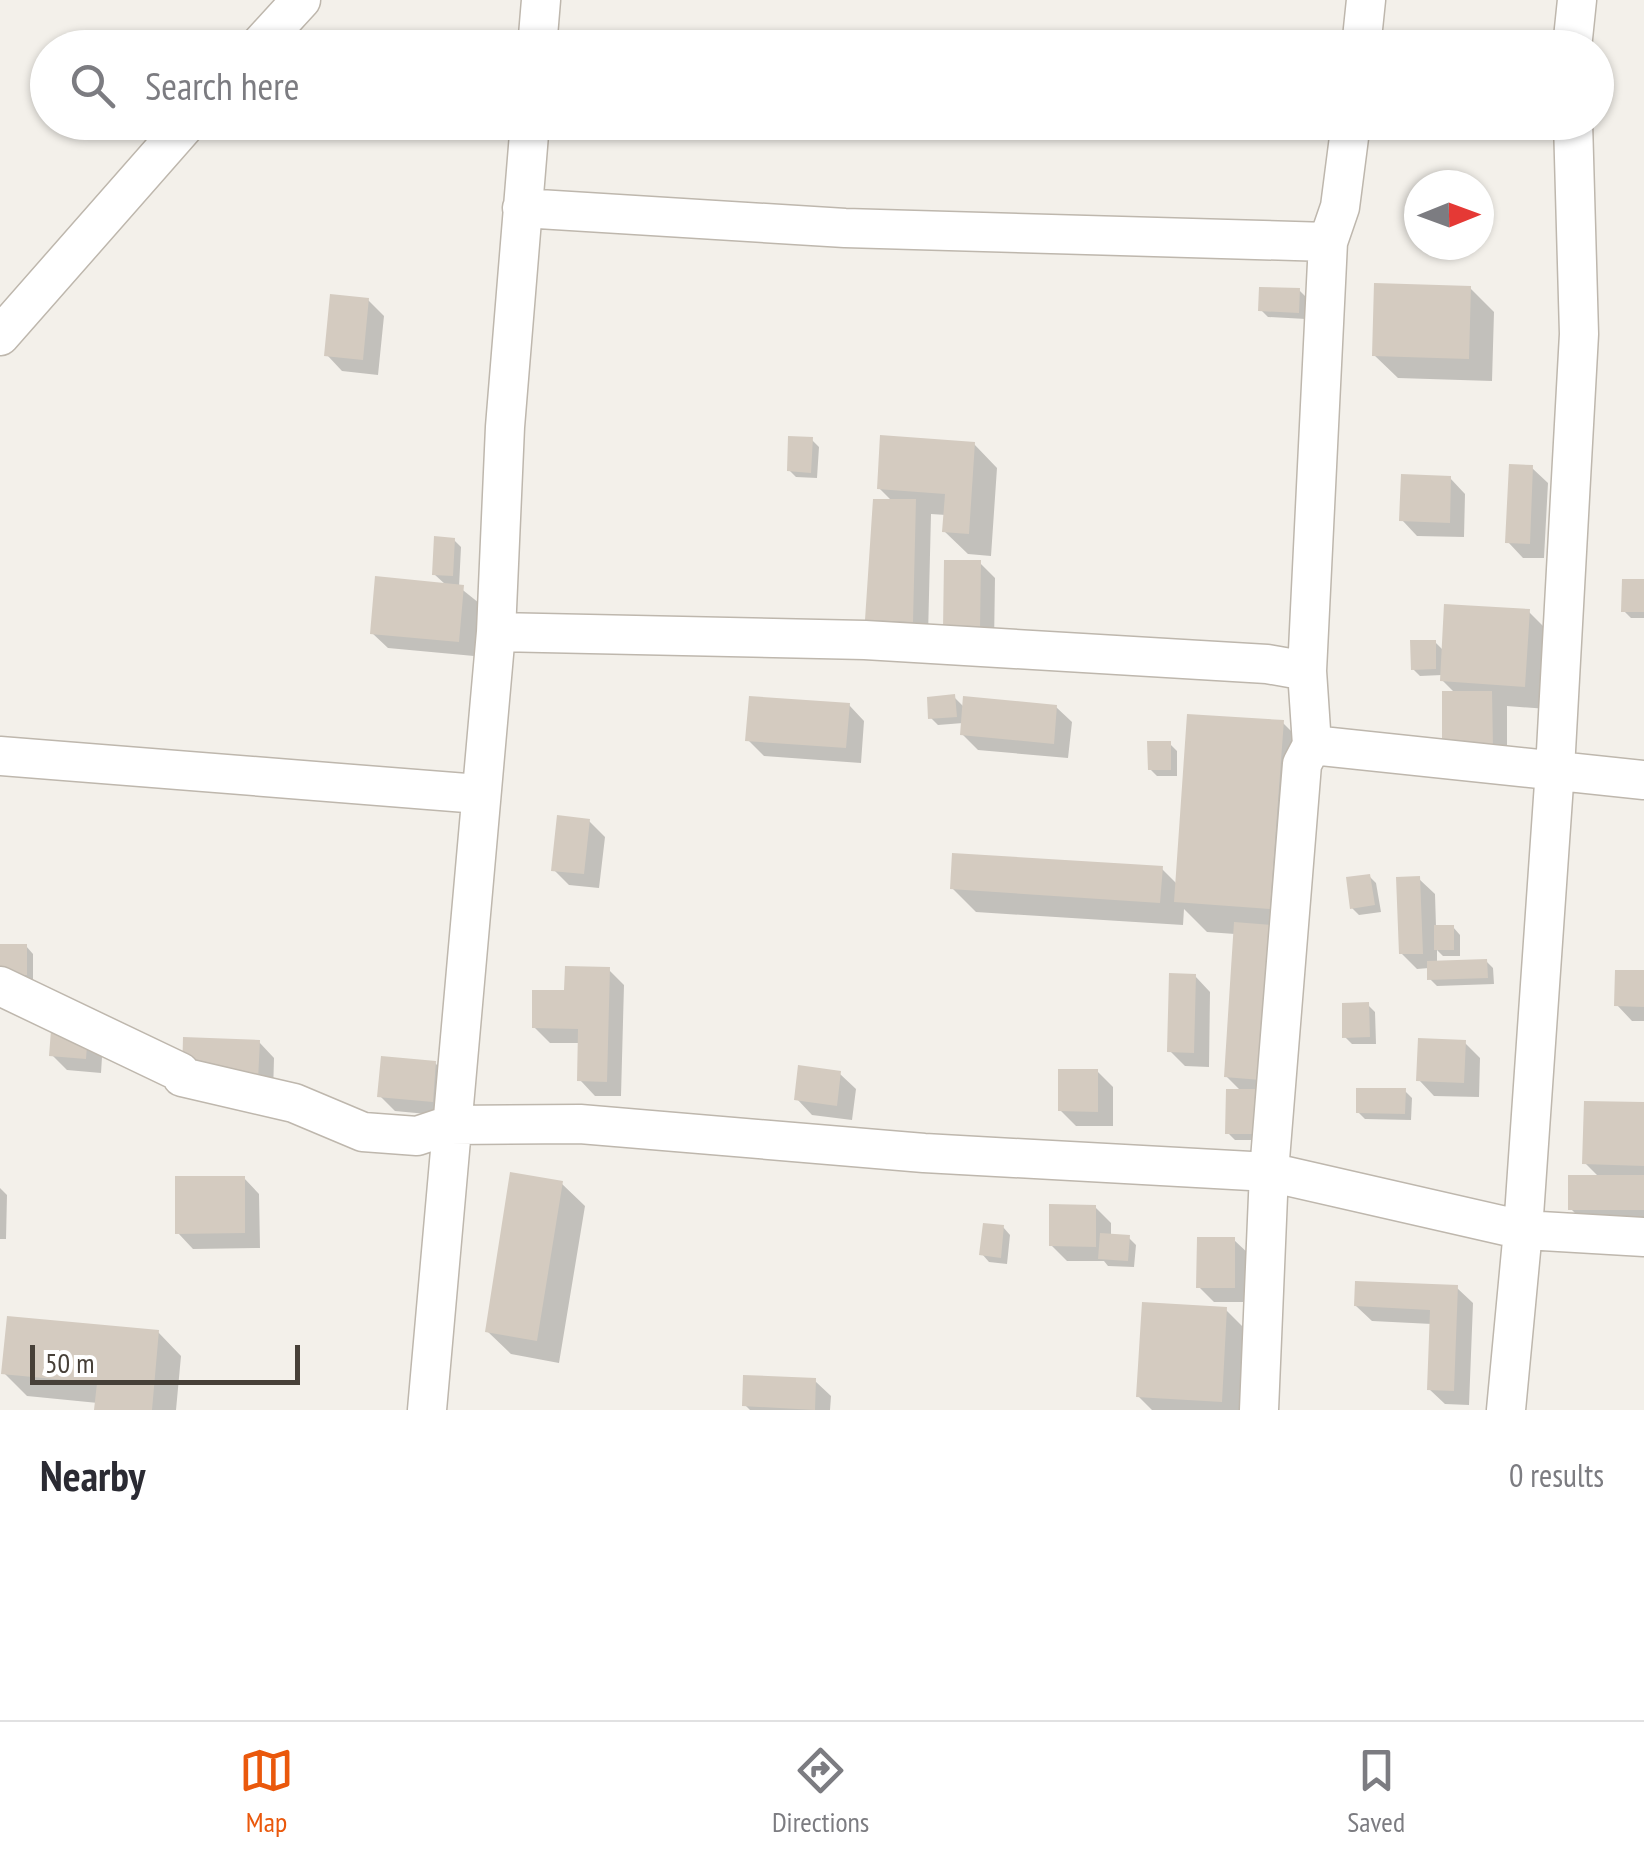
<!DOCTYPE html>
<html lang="en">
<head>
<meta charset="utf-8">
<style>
	:root { --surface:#fff; --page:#f2f2f3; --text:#2b2b33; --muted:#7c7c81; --line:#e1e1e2; --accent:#ea580c }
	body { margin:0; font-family:"PT Sans Narrow",sans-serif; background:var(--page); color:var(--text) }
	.compass { position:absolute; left:1404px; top:170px; width:90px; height:90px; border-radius:50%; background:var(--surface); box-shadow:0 2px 8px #0004; rotate:89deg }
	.scale { position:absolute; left:30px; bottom:25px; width:270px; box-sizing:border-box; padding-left:10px; border:5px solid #474038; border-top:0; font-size:28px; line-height:35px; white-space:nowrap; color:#474038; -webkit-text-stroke:8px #fff; paint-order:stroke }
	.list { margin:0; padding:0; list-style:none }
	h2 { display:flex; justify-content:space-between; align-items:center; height:130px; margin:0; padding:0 40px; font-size:42px }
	h2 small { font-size:32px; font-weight:400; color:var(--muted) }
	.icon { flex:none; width:55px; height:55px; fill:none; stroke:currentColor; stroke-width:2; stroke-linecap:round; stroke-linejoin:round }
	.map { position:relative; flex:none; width:1644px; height:1410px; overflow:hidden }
	.search { position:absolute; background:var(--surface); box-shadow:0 2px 8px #0004; left:30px; right:30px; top:30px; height:110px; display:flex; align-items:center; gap:25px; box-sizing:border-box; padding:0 35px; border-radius:55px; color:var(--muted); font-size:38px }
	.sheet { height:310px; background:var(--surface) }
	nav { display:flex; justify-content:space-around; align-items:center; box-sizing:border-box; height:140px; border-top:2px solid var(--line); background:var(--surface); font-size:28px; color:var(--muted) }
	nav a { display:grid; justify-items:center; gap:5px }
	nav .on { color:var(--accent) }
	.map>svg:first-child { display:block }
</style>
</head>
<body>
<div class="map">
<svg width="1644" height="1410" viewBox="0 0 1644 1410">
	<rect width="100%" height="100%" fill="#f3f0ea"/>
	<!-- shadow -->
	<path fill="#0003" d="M 1470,288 L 1494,312 L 1492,381 L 1398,378 L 1374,355 Z
		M 1299,290 L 1306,297 L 1306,319 L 1268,317 L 1261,310 Z
		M 368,300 L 384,316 L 378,375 L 342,371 L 327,355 Z
		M 812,440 L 819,447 L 817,478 L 796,477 L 789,470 Z
		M 974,444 L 997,468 L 991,556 L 968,554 L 944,531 L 946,515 L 931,514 L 928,636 L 883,634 L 868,619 L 892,501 L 879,488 Z
		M 1532,468 L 1548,483 L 1544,558 L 1523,558 L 1508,542 Z
		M 1450,478 L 1465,494 L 1464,537 L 1417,536 L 1402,520 Z
		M 454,540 L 461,547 L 459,587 L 479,603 L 474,656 L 388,648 L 372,633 L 446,585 L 434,574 Z
		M 980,563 L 995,578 L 994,645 L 961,645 Z
		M 1644,581 L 1644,618 L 1631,618 L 1624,611 Z
		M 1529,612 L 1552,635 L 1548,709 L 1507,706 L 1507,762 L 1460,763 L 1456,694 L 1442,680 L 1442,675 L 1420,676 L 1413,669 L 1435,642 L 1444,651 Z
		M 954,697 L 965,708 L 1056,707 L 1072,722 L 1068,758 L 978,750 L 962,734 L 963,723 L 938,725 L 931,718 Z
		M 849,705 L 864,721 L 861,763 L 764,756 L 748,740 Z
		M 1283,723 L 1313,753 L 1260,1140 L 1235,1140 L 1228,1133 L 1241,1091 L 1226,1076 L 1235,934 L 1207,932 L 1184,909 L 1183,925 L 976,912 L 952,888 L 1162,869 L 1178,885 Z
		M 1170,744 L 1177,751 L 1177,776 L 1157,776 L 1150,769 Z
		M 589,821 L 605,837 L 599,888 L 569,885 L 554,870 Z
		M 1369,876 L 1376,883 L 1381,912 L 1359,915 L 1352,908 Z
		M 1419,879 L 1435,894 L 1436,927 L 1453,927 L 1460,935 L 1460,956 L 1443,956 L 1437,950 L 1437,963 L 1486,961 L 1493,968 L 1494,984 L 1437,986 L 1430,979 L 1429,968 L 1417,969 L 1401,953 Z
		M 0,946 L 26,946 L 33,954 L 33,981 L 4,981 Z
		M 609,970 L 624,985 L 621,1096 L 595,1096 L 580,1080 L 580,1043 L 550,1043 L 534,1027 L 566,993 Z
		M 1644,973 L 1644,1021 L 1632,1021 L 1617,1005 Z
		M 1195,976 L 1210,992 L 1209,1067 L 1185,1066 L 1170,1051 Z
		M 1368,1005 L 1375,1012 L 1376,1044 L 1352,1044 L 1345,1037 Z
		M 104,1025 L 101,1073 L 67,1070 L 52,1055 Z
		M 186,1039 L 259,1042 L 274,1058 L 273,1094 Z
		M 1464,1042 L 1480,1058 L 1479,1097 L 1434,1096 L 1419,1080 Z
		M 435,1063 L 451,1079 L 448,1116 L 395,1111 L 380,1096 Z
		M 1097,1071 L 1113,1087 L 1113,1126 L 1076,1126 L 1060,1110 Z
		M 840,1074 L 856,1089 L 852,1120 L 812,1115 L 797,1099 Z
		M 1405,1091 L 1412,1098 L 1411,1120 L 1365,1119 L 1358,1112 Z
		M 1644,1105 L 1644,1224 L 1586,1224 L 1571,1209 L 1599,1177 L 1585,1163 Z
		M 244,1178 L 259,1194 L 260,1248 L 193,1249 L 178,1233 Z
		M 561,1183 L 585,1206 L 559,1363 L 511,1354 L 487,1331 Z
		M 0,1188 L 7,1195 L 6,1239 L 0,1239 Z
		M 1095,1207 L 1111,1223 L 1111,1236 L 1129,1238 L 1136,1245 L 1134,1267 L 1108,1266 L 1104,1261 L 1067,1261 L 1051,1245 Z
		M 1003,1227 L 1010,1235 L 1007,1264 L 989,1262 L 982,1254 Z
		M 1234,1240 L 1250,1255 L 1250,1302 L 1214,1302 L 1199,1287 Z
		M 1457,1288 L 1473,1303 L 1469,1405 L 1445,1404 L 1429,1389 L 1432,1324 L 1372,1321 L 1356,1306 Z
		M 1226,1310 L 1249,1333 L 1245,1410 L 1152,1410 L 1138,1396 Z
		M 158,1332 L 181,1356 L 176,1410 L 97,1410 L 98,1403 L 27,1396 L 4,1373 Z
		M 815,1381 L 831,1396 L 830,1410 L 750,1410 L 745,1405 Z"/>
	<!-- building -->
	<path fill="#d4cbc0" d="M 1374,283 L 1471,286 L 1469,359 L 1372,356 Z
		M 1259,287 L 1300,288 L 1299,313 L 1258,311 Z
		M 330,294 L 369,298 L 363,360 L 324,356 Z
		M 880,435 L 975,442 L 969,534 L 942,532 L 945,494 L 877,489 Z
		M 788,436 L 813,437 L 811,473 L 787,471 Z
		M 1509,464 L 1533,465 L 1530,544 L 1505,543 Z
		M 1401,474 L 1451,476 L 1450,523 L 1399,521 Z
		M 873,499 L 916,499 L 913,622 L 865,620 Z
		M 434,536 L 455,538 L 453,576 L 432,575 Z
		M 944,560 L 981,560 L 980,630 L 943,630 Z
		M 375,576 L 464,585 L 459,642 L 370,634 Z
		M 1622,579 L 1644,579 L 1644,612 L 1621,612 Z
		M 1444,604 L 1530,609 L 1525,687 L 1440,681 Z
		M 1410,640 L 1436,640 L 1436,669 L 1411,670 Z
		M 1442,691 L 1492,691 L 1493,748 L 1442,748 Z
		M 955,694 L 957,717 L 928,719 L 927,697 Z
		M 749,696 L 850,703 L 846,748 L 745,741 Z
		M 963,696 L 1057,705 L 1054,744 L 960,735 Z
		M 1187,714 L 1284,720 L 1270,909 L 1174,902 Z
		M 1147,741 L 1171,741 L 1171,770 L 1148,770 Z
		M 557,815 L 590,819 L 584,874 L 551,871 Z
		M 952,853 L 1163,866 L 1160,903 L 950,889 Z
		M 1370,874 L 1375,905 L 1350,909 L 1346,877 Z
		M 1420,876 L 1423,954 L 1399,954 L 1396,877 Z
		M 1234,922 L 1272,925 L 1261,1080 L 1224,1077 Z
		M 1434,925 L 1454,925 L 1454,950 L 1434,950 Z
		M 0,944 L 27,944 L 27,975 L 0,975 Z
		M 1487,959 L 1488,978 L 1427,980 L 1427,961 Z
		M 565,966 L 610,967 L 607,1082 L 577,1081 L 578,1029 L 532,1028 L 532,990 L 564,990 Z
		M 1615,970 L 1644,970 L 1644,1007 L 1614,1006 Z
		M 1169,973 L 1196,974 L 1194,1053 L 1167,1052 Z
		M 1369,1002 L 1370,1037 L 1342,1038 L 1342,1003 Z
		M 53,1004 L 90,1007 L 86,1059 L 49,1056 Z
		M 183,1037 L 260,1040 L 258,1080 L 182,1077 Z
		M 1418,1038 L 1466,1040 L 1464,1083 L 1416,1081 Z
		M 381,1056 L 436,1061 L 433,1102 L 377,1097 Z
		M 798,1065 L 841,1071 L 837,1106 L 794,1100 Z
		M 1058,1069 L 1098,1069 L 1098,1112 L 1058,1111 Z
		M 1356,1088 L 1406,1088 L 1405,1114 L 1356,1113 Z
		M 1226,1089 L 1255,1089 L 1254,1134 L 1225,1134 Z
		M 1584,1101 L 1644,1102 L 1644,1166 L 1582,1164 Z
		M 510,1172 L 563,1181 L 537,1341 L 485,1332 Z
		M 1568,1175 L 1644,1175 L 1644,1210 L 1568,1210 Z
		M 175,1176 L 245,1176 L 245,1233 L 175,1234 Z
		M 1049,1204 L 1096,1205 L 1096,1247 L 1049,1246 Z
		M 983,1223 L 1004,1225 L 1001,1258 L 979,1255 Z
		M 1100,1233 L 1130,1235 L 1128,1261 L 1098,1259 Z
		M 1197,1237 L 1235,1237 L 1235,1288 L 1196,1288 Z
		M 1355,1281 L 1458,1285 L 1454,1391 L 1427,1390 L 1430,1310 L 1354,1306 Z
		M 1142,1302 L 1227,1307 L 1222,1402 L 1136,1397 Z
		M 7,1316 L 159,1330 L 152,1410 L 94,1410 L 97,1383 L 1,1374 Z
		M 743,1375 L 816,1378 L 815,1410 L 742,1406 Z"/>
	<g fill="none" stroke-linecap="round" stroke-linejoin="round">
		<!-- minor casing -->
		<g stroke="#beb7ad" stroke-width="41">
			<path id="minor" d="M 257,48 L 301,0
				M 537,48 L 541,0
				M 1361,48 L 1366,0
				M 1572,48 L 1577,0
				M 522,208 L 845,228 L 1328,242
				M 0,336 L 188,122
				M 496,632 L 865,640 L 1267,664 L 1307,671
				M 1312,745 L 1644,780
				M 0,756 L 479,794
				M 0,986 L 180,1072 L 182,1077 L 294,1103 L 363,1132 L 417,1136 L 450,1125 L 580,1124 L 924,1153 L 1269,1172 L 1523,1230 L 1644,1237
				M 427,1410 L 496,632 L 505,427 L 530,122
				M 1259,1410 L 1269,1172 L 1302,764 L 1312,745 L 1307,671 L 1328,242 L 1340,207 L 1351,122
				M 1506,1410 L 1523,1230 L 1555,769 L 1579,334 L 1573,122"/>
		</g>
		<!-- minor -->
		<use href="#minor" stroke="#fff" stroke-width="38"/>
	</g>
</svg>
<svg class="compass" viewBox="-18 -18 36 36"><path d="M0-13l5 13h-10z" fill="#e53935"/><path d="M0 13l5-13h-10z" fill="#7c7c81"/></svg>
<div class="scale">50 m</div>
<div class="search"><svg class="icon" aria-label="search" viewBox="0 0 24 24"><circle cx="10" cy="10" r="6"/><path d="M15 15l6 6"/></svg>Search here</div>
</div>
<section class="sheet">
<h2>Nearby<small>0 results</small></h2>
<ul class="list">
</ul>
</section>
<nav>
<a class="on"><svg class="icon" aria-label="map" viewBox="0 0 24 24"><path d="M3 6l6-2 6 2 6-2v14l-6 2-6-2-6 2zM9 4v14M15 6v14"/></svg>Map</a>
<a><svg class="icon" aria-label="directions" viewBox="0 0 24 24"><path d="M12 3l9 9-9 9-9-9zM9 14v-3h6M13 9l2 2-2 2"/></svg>Directions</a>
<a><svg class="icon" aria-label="saved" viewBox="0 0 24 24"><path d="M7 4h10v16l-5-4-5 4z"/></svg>Saved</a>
</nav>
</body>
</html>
